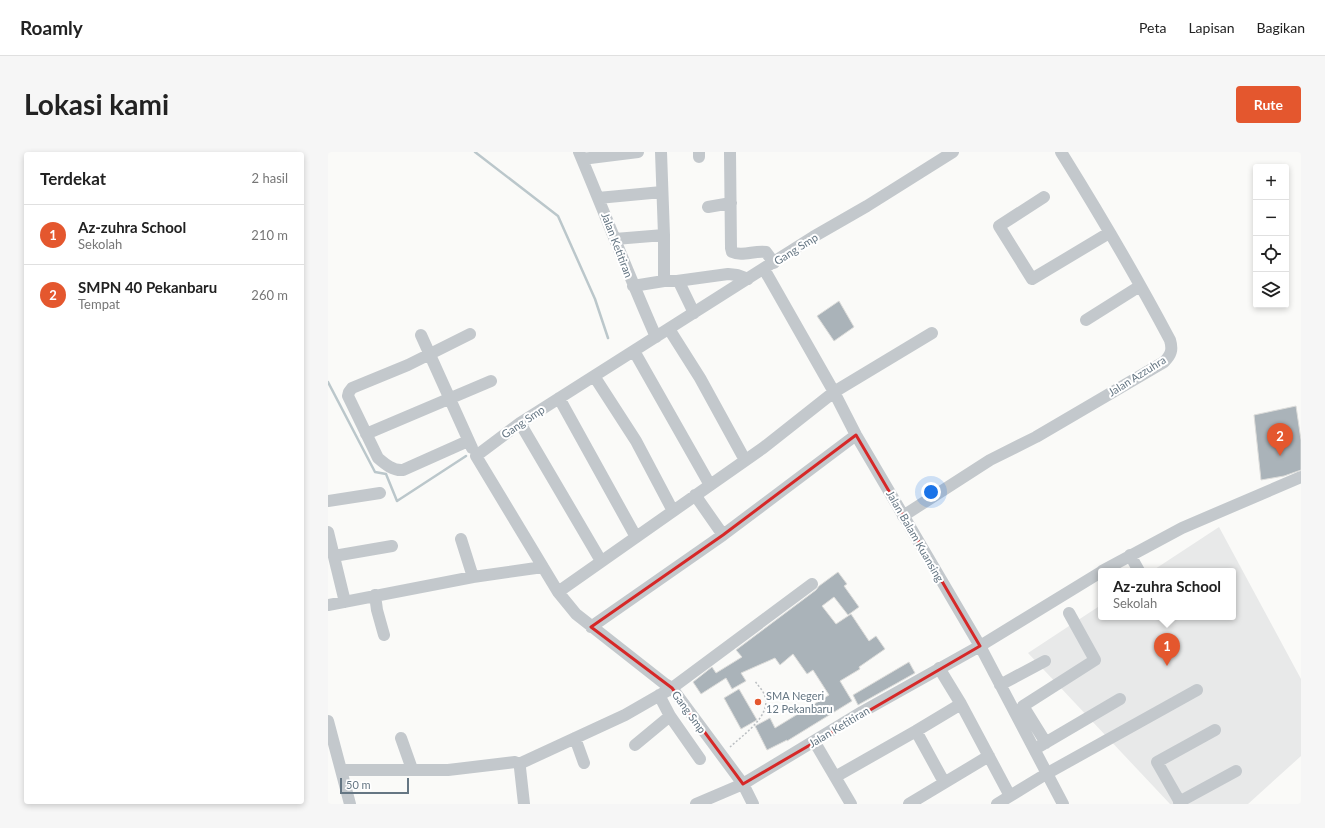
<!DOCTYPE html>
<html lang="id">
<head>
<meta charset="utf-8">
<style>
	:root { --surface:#fff; --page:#f6f6f6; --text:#222; --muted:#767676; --line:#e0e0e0; --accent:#e4572e }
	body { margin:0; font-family:Lato,sans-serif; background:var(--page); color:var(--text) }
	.controls { position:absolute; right:12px; top:12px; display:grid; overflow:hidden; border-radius:4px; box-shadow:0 2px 6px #0003 }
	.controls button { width:36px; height:36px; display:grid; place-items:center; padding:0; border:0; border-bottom:1px solid var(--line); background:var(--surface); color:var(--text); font:20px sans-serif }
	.scale { position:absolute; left:12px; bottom:10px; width:69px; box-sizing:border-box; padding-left:4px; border:2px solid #657683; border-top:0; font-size:11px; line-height:14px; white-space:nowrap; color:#657683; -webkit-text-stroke:3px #fff; paint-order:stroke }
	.you { position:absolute; left:603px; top:340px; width:14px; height:14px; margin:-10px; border:3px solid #fff; border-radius:50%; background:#1a73e8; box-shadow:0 0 0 6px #1a73e833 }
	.badge { display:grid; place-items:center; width:26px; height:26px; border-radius:50%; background:var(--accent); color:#fff; font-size:13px; font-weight:700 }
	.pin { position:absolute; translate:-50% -33px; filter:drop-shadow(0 1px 2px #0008) }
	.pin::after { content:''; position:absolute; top:21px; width:14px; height:12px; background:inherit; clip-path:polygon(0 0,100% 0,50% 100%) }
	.popup { position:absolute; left:770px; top:416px; width:138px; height:52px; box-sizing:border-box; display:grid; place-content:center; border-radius:4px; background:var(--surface); filter:drop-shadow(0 1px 3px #0005); font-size:13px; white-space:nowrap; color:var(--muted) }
	.popup b { font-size:15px; color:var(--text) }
	.popup::after { content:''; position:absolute; left:50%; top:100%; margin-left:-8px; border:8px solid transparent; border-top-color:var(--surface) }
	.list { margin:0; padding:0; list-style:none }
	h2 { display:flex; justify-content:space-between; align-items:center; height:52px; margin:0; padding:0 16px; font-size:17px }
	h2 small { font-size:13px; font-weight:400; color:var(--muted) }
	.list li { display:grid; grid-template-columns:26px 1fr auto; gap:12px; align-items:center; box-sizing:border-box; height:60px; padding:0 16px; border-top:1px solid var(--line) }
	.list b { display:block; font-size:15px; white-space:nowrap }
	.list p { margin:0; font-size:13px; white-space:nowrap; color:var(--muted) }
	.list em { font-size:13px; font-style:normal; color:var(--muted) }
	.icon { flex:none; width:22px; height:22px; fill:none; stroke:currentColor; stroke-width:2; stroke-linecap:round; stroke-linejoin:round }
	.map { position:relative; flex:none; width:973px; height:652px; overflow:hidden; border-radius:4px }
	header { display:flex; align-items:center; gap:24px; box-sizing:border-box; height:56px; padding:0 20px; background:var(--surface); border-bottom:1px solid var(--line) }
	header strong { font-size:19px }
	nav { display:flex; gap:22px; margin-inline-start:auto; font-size:14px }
	.intro { display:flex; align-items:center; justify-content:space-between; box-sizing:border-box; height:96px; padding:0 24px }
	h1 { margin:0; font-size:28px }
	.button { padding:10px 18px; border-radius:4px; background:var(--accent); color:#fff; font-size:14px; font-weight:700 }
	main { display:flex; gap:24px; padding:0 24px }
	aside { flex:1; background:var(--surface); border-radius:4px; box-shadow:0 2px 6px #0003 }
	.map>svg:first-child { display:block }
</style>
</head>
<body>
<header>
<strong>Roamly</strong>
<nav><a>Peta</a><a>Lapisan</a><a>Bagikan</a></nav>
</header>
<div class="intro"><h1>Lokasi kami</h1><a class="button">Rute</a></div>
<main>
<aside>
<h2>Terdekat<small>2 hasil</small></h2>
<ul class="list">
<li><span class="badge">1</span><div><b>Az-zuhra School</b><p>Sekolah</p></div><em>210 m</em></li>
<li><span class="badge">2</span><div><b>SMPN 40 Pekanbaru</b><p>Tempat</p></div><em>260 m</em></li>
</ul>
</aside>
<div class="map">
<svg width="973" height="652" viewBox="0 0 973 652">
	<rect width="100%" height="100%" fill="#fafaf8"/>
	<!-- built -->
	<path fill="#e8e9e9" d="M 891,375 L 973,527 L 973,604 L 920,652 L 842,652 L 700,501 L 773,453 L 773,465 L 905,465 L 905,419 L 824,419 Z"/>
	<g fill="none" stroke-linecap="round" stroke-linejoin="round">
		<!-- stream -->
		<path stroke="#bbc7cb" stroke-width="2.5" d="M 147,0 L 230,64 L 267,147 L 280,186
			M 0,230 L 47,320 L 58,322 L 69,349 L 138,304"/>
	</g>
	<!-- building -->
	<path fill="#aab3b9" stroke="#dcdcda" d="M 511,149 L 526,175 L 506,189 L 489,164 Z
		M 968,254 L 973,288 L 973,318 L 956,324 L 933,328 L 926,263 Z
		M 510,420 L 519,432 L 516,434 L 531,455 L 520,463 L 506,445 L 494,454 L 508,472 L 523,462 L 541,489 L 548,484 L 557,497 L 531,515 L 532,517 L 512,529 L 524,549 L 459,589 L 459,588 L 439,598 L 427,574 L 442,566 L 447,576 L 501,543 L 485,518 L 479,522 L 465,502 L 452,513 L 447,506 L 413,521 L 418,529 L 404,537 L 398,526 L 373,542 L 365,530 L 384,515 L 388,521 L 414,505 L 408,498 L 488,438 L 491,434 Z
		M 581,510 L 587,521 L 530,553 L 525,543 Z
		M 411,537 L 429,568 L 413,577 L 396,546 Z"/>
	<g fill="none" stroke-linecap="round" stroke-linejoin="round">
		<!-- path -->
		<path stroke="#bbbfc2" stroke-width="1.5" stroke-dasharray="2 2" stroke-linecap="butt" d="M 402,595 C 415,583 443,564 437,545 C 436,539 430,534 427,529"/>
		<!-- minor -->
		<path stroke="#c3c8cc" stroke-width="12" d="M 251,0 C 277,62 301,124 328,185
			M 333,0 L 336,83 L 336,129 L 349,129 L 351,130 L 366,161
			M 371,0 L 371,5
			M 402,0 L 403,96 L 404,100 C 414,105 427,98 438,100 L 446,111
			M 254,7 L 310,0
			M 716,45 L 671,74 L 704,127 L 781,81
			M 270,46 L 334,40
			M 380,55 L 403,51
			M 287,87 L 336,83
			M 436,117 L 506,240 L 528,283 L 652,494 L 735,652
			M 349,129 L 400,122 L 409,123 L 420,127
			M 305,134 L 336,129
			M 758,168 L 812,134
			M 341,177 L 372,226 L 417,308
			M 93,183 L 144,296
			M 306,199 L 382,333
			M 266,224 L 308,289 L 345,359
			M 231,246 L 308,385
			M 192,271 L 273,409
			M 38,282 L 163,229
			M 140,289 L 75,318 C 65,319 57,312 50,306 L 20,244 L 21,240 L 24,236 L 80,213 L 142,182
			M 367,343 L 395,383
			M 0,349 L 52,341
			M 575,364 L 662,308 L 708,285 L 836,210 C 843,203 845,198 842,188 C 808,124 771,61 733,0
			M 0,380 L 17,450
			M 133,387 L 145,425
			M 802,403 L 811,419
			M 6,404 L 64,394
			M 774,419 L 854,376 L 973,325
			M 230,440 L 435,296 L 506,240 L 604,181
			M 47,443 L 49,458 L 56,483
			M 0,453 L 145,425 L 215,415
			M 263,475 L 395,383 L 528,283
			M 611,516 L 633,552 L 682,644
			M 672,533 L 717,509
			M 331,543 L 342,564 L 372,607
			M 0,569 L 22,652
			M 588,579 L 616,630
			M 73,586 L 84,617
			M 247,586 L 256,611
			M 486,589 L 523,652
			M 718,591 L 695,554 L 767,508 L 741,461
			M 307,593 L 342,564
			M 712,594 L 792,547
			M 191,612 L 297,563 L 344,536 L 484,432
			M 13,618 L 120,618 L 187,610 L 191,612 L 192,616 L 196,652
			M 507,625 L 588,579 L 633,552
			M 851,650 L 908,619
			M 368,652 L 415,632 L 534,560 L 652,494 L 773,420
			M 425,652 L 415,632 L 344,536 L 337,532 L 248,462 L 230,440 L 148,304 L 192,271 L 485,85 L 539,54 L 625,0
			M 581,652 L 661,604
			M 669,652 L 718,622 L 869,538
			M 853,652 L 829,610 L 887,578"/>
	</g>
	<!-- marked area -->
	<path fill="none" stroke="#d62828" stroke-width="3" stroke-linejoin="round" d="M 528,283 L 652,494 L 415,632 L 344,536 L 263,475 L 395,383 Z"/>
	<!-- markers -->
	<circle fill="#e4572e" stroke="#fff" stroke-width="1.5" cx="430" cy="550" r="4"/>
	<g text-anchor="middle" stroke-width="4" stroke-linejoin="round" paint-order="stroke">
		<!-- street labels -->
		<g font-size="11" fill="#657683" stroke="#fff">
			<text transform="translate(289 93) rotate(69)" y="4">Jalan Ketitiran</text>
			<text transform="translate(468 97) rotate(-32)" y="4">Gang Smp</text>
			<text transform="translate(809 224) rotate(-32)" y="4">Jalan Azzuhra</text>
			<text transform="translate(195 270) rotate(-34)" y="4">Gang Smp</text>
			<text transform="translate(587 384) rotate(60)" y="4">Jalan Balam Kuansing</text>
			<text transform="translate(361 560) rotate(54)" y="4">Gang Smp</text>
			<text transform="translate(511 575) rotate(-31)" y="4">Jalan Ketitiran</text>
		</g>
		<!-- poi labels -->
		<g font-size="11" fill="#657683" stroke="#fff" text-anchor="start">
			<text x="438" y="548">SMA Negeri<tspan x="438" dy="13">12 Pekanbaru</tspan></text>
		</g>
	</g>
</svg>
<div class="controls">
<button>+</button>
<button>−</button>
<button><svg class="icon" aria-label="locate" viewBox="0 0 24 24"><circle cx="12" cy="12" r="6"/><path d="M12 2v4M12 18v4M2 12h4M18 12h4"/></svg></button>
<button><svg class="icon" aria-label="layers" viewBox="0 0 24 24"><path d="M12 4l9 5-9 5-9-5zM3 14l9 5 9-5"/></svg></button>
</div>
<div class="scale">50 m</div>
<div class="you"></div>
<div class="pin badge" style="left:839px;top:514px">1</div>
<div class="popup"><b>Az-zuhra School</b>Sekolah</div>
<div class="pin badge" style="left:952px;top:304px">2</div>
</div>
</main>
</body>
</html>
